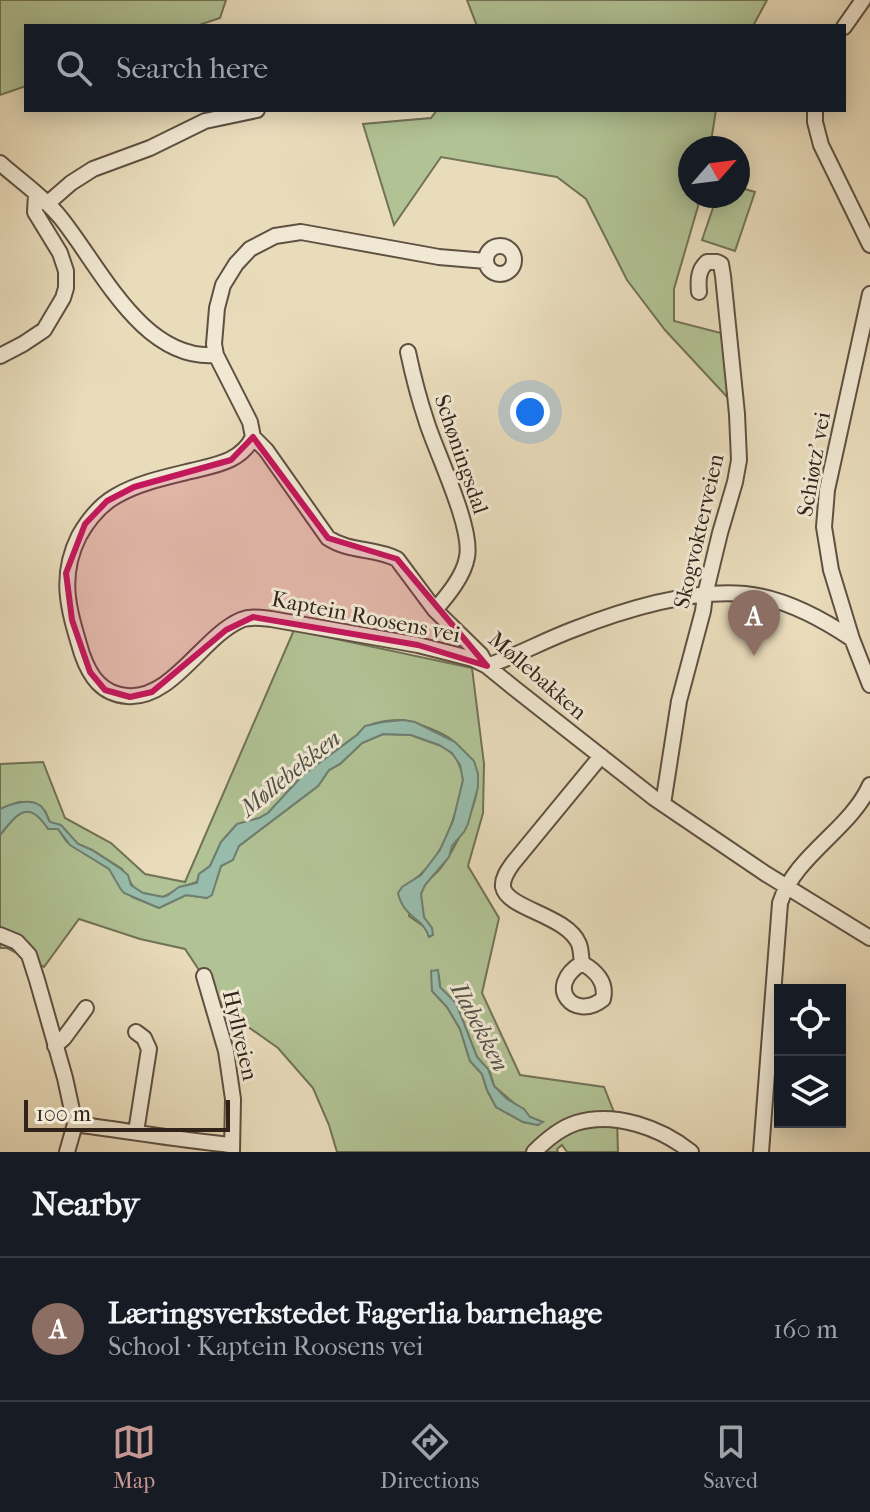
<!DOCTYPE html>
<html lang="en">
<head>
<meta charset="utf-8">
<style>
	:root { --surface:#171b24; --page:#20242c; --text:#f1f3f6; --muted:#9ea1a6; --line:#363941; --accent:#c59692 }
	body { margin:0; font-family:"IM FELL French Canon",serif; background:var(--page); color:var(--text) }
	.controls { position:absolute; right:24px; bottom:24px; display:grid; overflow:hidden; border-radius:0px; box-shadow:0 4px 20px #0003 }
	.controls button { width:72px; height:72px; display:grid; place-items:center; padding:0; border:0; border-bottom:2px solid var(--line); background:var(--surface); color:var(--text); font:40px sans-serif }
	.compass { position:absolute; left:678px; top:136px; width:72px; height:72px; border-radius:50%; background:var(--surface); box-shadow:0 4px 20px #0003; rotate:62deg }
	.scale { position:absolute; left:24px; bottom:20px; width:206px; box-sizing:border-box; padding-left:8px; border:4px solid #31231a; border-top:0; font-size:22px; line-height:28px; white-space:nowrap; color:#31231a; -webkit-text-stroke:6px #f1e8d3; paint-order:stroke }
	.you { position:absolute; left:530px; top:412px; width:28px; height:28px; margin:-20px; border:6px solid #fff; border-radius:50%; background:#1a73e8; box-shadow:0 0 0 12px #1a73e833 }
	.badge { display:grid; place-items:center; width:52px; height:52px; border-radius:50%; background:var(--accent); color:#fff; font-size:26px; font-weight:700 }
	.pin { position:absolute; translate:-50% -66px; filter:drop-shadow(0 2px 4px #0008) }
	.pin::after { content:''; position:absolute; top:42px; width:28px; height:24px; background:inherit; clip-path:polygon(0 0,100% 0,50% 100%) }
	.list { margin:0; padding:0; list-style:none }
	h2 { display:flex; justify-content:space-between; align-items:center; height:104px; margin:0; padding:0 32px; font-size:34px }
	h2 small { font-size:26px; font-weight:400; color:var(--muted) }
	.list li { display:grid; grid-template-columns:52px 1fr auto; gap:24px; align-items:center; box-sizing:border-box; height:144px; padding:0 32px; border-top:2px solid var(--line) }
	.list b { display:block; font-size:30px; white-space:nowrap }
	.list p { margin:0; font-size:26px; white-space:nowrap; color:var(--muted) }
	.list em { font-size:26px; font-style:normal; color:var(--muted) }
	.icon { flex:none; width:44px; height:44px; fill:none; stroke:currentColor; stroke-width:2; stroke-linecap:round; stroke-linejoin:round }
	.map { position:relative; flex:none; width:870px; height:1152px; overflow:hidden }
	.search { position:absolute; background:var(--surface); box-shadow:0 4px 20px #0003; left:24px; right:24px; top:24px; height:88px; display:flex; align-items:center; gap:20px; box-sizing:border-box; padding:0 28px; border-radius:0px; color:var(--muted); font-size:30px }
	.sheet { height:248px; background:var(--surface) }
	nav { display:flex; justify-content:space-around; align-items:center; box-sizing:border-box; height:112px; border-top:2px solid var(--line); background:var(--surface); font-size:22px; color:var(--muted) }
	nav a { display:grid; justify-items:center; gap:4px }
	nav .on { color:var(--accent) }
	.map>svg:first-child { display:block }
</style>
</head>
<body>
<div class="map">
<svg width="870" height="1152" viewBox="0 0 870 1152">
	<rect width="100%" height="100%" fill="#e9dcbb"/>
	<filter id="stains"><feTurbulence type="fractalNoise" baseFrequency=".0025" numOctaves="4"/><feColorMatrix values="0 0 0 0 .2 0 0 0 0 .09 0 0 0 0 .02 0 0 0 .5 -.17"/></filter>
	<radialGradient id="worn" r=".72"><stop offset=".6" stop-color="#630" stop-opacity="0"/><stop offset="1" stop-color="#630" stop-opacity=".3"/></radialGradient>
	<!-- green -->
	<path fill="#b1c294" stroke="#717257" stroke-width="2" fill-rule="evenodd" d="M 0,0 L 226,0 L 220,18 L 196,26 L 26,26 L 26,86 L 0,95 Z
		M 467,0 L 767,0 L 753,26 L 477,26 Z
		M 437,110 L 716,110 L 710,148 L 690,148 L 690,196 L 701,196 L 674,289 L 674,321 L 721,333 L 729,399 L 665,330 L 627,280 L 586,199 L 557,177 L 441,157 L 394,225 L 363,124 L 431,118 Z
		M 738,187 L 755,192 L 735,251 L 702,240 L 717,196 L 738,196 Z
		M 294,630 L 472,668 L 484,764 L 483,813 L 468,866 L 499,918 L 482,993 L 520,1075 L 604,1087 L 617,1120 L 618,1152 L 567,1152 L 562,1145 L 557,1149 L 558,1152 L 337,1152 L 329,1125 L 313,1088 L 278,1048 L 227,1012 L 185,949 L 140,939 L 79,919 L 44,967 L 7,948 L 0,948 L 0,835 C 8,826 21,803 37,814 C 42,818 46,825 51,829 L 58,829 L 67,842 L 109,869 L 132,897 L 159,908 L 186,895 L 207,898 L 217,878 L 221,866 C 232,861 233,855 239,846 L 318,786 L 329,770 L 340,764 L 362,743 L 383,734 L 411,735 L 444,747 L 456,757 L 462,772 L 463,780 C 456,816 445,856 414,880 L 409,916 L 426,928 L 429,937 C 426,924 420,908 421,894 C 422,884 433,877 439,870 C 451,856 477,806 477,788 C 477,781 466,762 462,755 C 459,749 457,743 452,740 C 444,733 412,720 401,720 C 385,720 367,722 357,735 L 303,775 L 268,813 L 259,818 L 235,826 L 221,842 L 210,866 L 199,874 L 197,882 L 185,886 L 163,897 L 143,893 L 134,888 L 122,869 L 92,850 L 78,844 L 68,835 L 50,822 L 45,811 L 31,802 L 19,802 L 0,809 L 0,764 L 43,762 L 65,818 L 111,843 L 145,874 L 185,882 ZM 432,971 L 439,976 L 440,988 L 456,1003 L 477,1057 L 490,1072 L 494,1086 L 530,1117 L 542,1122 L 538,1125 L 523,1122 L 496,1107 L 487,1090 L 482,1074 L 470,1061 L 460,1029 L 447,1007 L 432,991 Z"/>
	<!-- water -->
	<path fill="#98bcab" stroke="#6f7f71" stroke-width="2" d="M 403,720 L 415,722 L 455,742 L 474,761 L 478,774 L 478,787 L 468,824 L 464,832 L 452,846 L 449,857 L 425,885 L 421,894 L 424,917 L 432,928 L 433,935 L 429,937 C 423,917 404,919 398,893 L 402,887 L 421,875 L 440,850 L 453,821 L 463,780 L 460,765 L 452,753 L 439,745 L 411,735 L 383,734 L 362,743 L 340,764 L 329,770 L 318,786 L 239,846 L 233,860 L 221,866 L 212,895 L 207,898 L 186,895 L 159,908 L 124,893 L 120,888 L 109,869 L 70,845 L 58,829 L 48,829 C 28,798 17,814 0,835 L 0,809 C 12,803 36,796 44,810 C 47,814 47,818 50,822 L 61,825 L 78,844 L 92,850 L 121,869 L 128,875 L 131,885 L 143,893 L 163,897 L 168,895 L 179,887 L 197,883 L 199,874 L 210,866 L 221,842 L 237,824 L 259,818 L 268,813 L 303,775 L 357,735 L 365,726 L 383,722 Z
		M 438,970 L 440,987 L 456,1003 L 477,1057 L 488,1069 L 494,1086 L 507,1099 L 524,1109 L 530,1117 L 543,1122 L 538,1125 L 523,1122 L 496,1107 L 487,1090 L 482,1074 L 470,1061 L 460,1029 L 447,1007 L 432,991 L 431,971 Z"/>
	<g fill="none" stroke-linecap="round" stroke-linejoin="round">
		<!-- minor casing -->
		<g stroke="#5f5142" stroke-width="18">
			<path id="minor" d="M 844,27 L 863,0
				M 815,110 L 815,122 L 821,145 L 870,245
				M 0,163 C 19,180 44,197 60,217 C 100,266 142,361 216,355 L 250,422 L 253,437 L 266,450 L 328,538 C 349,552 375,548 397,559 L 435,610 L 481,655 L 487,666 L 514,688 L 654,798 L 766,874 L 870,938
				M 48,203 L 71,183 L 93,169 L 150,148 L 205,121 L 257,110
				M486 260a14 14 0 1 1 28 0a14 14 0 1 1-28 0Z
				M 870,294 L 827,490 L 824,527 L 831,570 L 852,639 L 870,685
				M 408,352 C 413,376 419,399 427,423 C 437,454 473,528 467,557 C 464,576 447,596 435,610
				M 216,355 L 214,344 L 217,308 L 223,285 L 236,264 L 250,249 L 275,236 L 301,232 L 439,257 L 486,261
				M 0,356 L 23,344 L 44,330 L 63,298 L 66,288 L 66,271 L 60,253 L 35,212 L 36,194
				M 253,437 C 241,462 215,465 191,471 C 166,477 138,483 116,496 C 100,505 88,520 79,536 C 58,578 69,611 82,654 C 90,677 102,694 127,696 C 172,700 203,636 241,620 C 251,616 261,618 271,619 L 418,645 L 473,659 L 487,666 C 516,656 543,641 572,630 C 623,610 690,589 745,594 C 784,598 821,618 852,639
				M 663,804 L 679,701 L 703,611 L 705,595 L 720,533 L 735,482 L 739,460 L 737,414 L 723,276 L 721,264 L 717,262 L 707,262 C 698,270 698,280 699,292
				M 0,935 L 17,942 L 29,955 L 37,980 L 65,1078 L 75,1124 L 67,1152
				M 582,963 C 543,987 575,1022 603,999 C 607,982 596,971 582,963 C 581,957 581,949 579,944 C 567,915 507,909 503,887 C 502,878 508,870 513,863 L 601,756
				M 204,976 L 226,1051 L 233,1099 L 232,1152
				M 55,1046 L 64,1038 L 86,1008
				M 75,1124 C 128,1131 180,1140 232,1145
				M 136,1132 L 149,1049 L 144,1038 L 136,1032
				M 534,1152 C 546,1140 560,1128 576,1123 C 615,1111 661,1128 691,1152
				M 761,1152 L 780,903 C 795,855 850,830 870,785"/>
		</g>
		<!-- minor -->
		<use href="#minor" stroke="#f1e8d3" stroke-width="14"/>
	</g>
	<!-- marked area -->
	<path fill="#c2185b" fill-opacity="0.2" stroke="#c2185b" stroke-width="6" stroke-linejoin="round" d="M 253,437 L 328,538 L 397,559 L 487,666 L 418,645 L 253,617 L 226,630 L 152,692 L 130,697 L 105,690 L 90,672 L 72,620 L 66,573 L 85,524 L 107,501 L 134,487 L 231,460 Z"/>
	<g text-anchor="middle" stroke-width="6" stroke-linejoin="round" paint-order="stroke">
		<!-- street labels -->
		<g font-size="22" fill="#31231a" stroke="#f1e8d3">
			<text transform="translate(462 454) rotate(71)" y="8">Schøningsdal</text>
			<text transform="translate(813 464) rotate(-80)" y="8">Schiøtz' vei</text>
			<text transform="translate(698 531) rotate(-77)" y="8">Skogvokterveien</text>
			<text transform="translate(366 616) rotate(11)" y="8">Kaptein Roosens vei</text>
			<text transform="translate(538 675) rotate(41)" y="8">Møllebakken</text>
			<text transform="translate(241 1035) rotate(77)" y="8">Hyllveien</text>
		</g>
		<!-- water labels -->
		<g font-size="24" font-style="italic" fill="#505146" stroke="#f1e8d3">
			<text transform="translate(290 773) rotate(-39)" y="8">Møllebekken</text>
			<text transform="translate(480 1027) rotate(62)" y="8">Ilabekken</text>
		</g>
	</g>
	<rect width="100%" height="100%" filter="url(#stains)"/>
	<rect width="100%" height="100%" fill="url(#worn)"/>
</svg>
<div class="controls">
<button><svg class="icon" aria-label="locate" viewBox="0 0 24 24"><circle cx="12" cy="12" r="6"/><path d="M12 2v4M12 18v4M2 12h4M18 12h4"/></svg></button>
<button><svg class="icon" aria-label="layers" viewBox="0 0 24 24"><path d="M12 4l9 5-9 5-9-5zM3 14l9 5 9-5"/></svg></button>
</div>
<svg class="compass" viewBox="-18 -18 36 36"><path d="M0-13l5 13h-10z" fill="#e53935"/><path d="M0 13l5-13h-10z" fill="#9ea1a6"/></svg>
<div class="scale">100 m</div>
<div class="you"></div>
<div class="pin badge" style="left:754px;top:656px;background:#8d6e63">A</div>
<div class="search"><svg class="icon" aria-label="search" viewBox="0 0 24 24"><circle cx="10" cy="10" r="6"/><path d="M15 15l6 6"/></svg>Search here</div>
</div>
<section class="sheet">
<h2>Nearby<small></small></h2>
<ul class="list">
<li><span class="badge" style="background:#8d6e63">A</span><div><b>Læringsverkstedet Fagerlia barnehage</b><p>School · Kaptein Roosens vei</p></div><em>160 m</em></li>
</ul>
</section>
<nav>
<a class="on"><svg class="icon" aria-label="map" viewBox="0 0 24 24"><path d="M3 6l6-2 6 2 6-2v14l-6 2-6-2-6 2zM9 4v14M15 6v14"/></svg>Map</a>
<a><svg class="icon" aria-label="directions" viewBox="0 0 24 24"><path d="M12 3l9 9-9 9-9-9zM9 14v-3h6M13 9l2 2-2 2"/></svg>Directions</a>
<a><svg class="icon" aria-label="saved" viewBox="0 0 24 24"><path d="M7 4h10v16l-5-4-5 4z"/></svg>Saved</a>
</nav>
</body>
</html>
